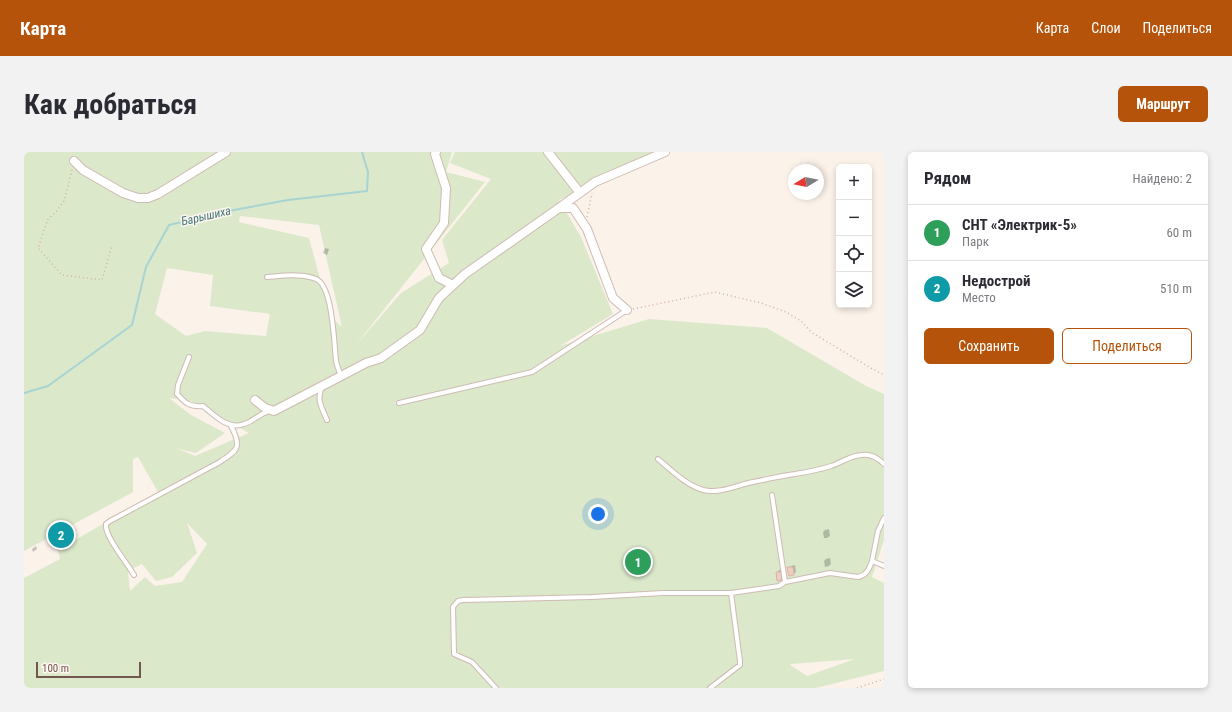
<!DOCTYPE html>
<html lang="ru">
<head>
<meta charset="utf-8">
<style>
	:root { --surface:#fff; --page:#f2f2f3; --text:#2b2b33; --muted:#7c7c81; --line:#e1e1e2; --accent:#b45309 }
	body { margin:0; font-family:"Roboto Condensed",sans-serif; background:var(--page); color:var(--text) }
	.controls { position:absolute; right:12px; top:12px; display:grid; overflow:hidden; border-radius:6px; box-shadow:0 2px 6px #0003 }
	.controls button { width:36px; height:36px; display:grid; place-items:center; padding:0; border:0; border-bottom:1px solid var(--line); background:var(--surface); color:var(--text); font:20px sans-serif }
	.compass { position:absolute; left:764px; top:12px; width:36px; height:36px; border-radius:50%; background:var(--surface); box-shadow:0 2px 6px #0003; rotate:260deg }
	.scale { position:absolute; left:12px; bottom:10px; width:105px; box-sizing:border-box; padding-left:4px; border:2px solid #74564f; border-top:0; font-size:11px; line-height:14px; white-space:nowrap; color:#74564f; -webkit-text-stroke:3px #fef6f1; paint-order:stroke }
	.you { position:absolute; left:574px; top:362px; width:14px; height:14px; margin:-10px; border:3px solid #fff; border-radius:50%; background:#1a73e8; box-shadow:0 0 0 6px #1a73e833 }
	.badge { display:grid; place-items:center; width:26px; height:26px; border-radius:50%; background:var(--accent); color:#fff; font-size:13px; font-weight:700 }
	.pin { position:absolute; translate:-50% -50%; border:2px solid #fff; box-shadow:0 1px 4px #0006 }
	.list { margin:0; padding:0; list-style:none }
	h2 { display:flex; justify-content:space-between; align-items:center; height:52px; margin:0; padding:0 16px; font-size:17px }
	h2 small { font-size:13px; font-weight:400; color:var(--muted) }
	.list li { display:grid; grid-template-columns:26px 1fr auto; gap:12px; align-items:center; box-sizing:border-box; height:56px; padding:0 16px; border-top:1px solid var(--line) }
	.list b { display:block; font-size:15px; white-space:nowrap }
	.list p { margin:0; font-size:13px; white-space:nowrap; color:var(--muted) }
	.list em { font-size:13px; font-style:normal; color:var(--muted) }
	.actions { display:flex; gap:8px; padding:12px 16px }
	.actions a { flex:1; padding:9px 0; border:1px solid var(--accent); border-radius:6px; text-align:center; font-size:14px; color:var(--accent) }
	.actions .main { background:var(--accent); color:#fff }
	.icon { flex:none; width:22px; height:22px; fill:none; stroke:currentColor; stroke-width:2; stroke-linecap:round; stroke-linejoin:round }
	.map { position:relative; flex:none; width:860px; height:536px; overflow:hidden; border-radius:6px }
	header { display:flex; align-items:center; gap:24px; box-sizing:border-box; height:56px; padding:0 20px; background:var(--accent); color:#fff }
	header strong { font-size:19px }
	nav { display:flex; gap:22px; margin-inline-start:auto; font-size:14px }
	.intro { display:flex; align-items:center; justify-content:space-between; box-sizing:border-box; height:96px; padding:0 24px }
	h1 { margin:0; font-size:28px }
	.button { padding:10px 18px; border-radius:6px; background:var(--accent); color:#fff; font-size:14px; font-weight:700 }
	main { display:flex; gap:24px; padding:0 24px }
	aside { flex:1; background:var(--surface); border-radius:6px; box-shadow:0 2px 6px #0003 }
	.map>svg:first-child { display:block }
</style>
</head>
<body>
<header>
<strong>Карта</strong>
<nav><a>Карта</a><a>Слои</a><a>Поделиться</a></nav>
</header>
<div class="intro"><h1>Как добраться</h1><a class="button">Маршрут</a></div>
<main>
<div class="map">
<svg width="860" height="536" viewBox="0 0 860 536">
	<rect width="100%" height="100%" fill="#fbf2ea"/>
	<!-- green -->
	<path fill="#dbe8ca" fill-rule="evenodd" d="M 0,0 L 428,0 L 422,20 L 461,30 L 331,194 L 377,141 L 425,111 L 418,88 L 467,27 L 426,11 L 431,0 L 641,0 L 535,48 L 557,85 L 589,162 L 536,194 L 625,167 L 743,176 L 842,234 L 860,242 L 860,388 L 848,425 L 860,431 L 860,519 L 792,536 L 0,536 L 0,426 L 36,407 L 34,398 L 134,340 L 114,305 L 109,307 L 109,340 L 0,399 ZM 216,64 L 295,73 L 318,175 L 306,164 L 285,86 L 215,70 ZM 143,116 L 189,123 L 186,154 L 246,162 L 242,184 L 181,179 L 162,184 L 131,162 ZM 145,246 L 167,249 L 225,281 L 171,304 L 152,296 L 172,301 L 201,281 L 167,263 ZM 163,371 L 183,392 L 158,430 L 131,434 L 121,425 L 106,439 L 104,419 L 118,412 L 132,429 L 148,425 L 173,401 ZM 831,507 L 783,524 L 766,513 L 767,512 Z"/>
	<!-- shadow -->
	<path fill="#0003" d="M 301,96 L 305,97 L 303,103 L 299,101 Z
		M 805,377 L 806,384 L 803,386 L 800,386 L 799,380 L 801,378 Z
		M 12,394 L 13,397 L 9,400 L 8,397 Z
		M 806,406 L 807,412 L 805,414 L 801,415 L 800,409 L 802,407 Z
		M 771,413 L 772,420 L 769,422 L 765,416 L 767,414 Z
		M 755,418 L 759,418 L 760,425 L 758,427 L 754,428 L 753,421 Z"/>
	<g fill="none" stroke-linecap="round" stroke-linejoin="round">
		<!-- stream -->
		<path stroke="#a7d4d3" stroke-width="2" d="M 0,241 L 24,234 L 108,173 L 122,115 L 145,73 L 210,58 L 264,48 L 343,39 L 344,20 L 338,0"/>
	</g>
	<!-- building -->
	<path fill="#eecec4" stroke="#dfb2a6" d="M 763,415 L 769,415 L 770,423 L 765,424 Z
		M 752,420 L 757,420 L 758,428 L 753,429 Z"/>
	<g fill="none" stroke-linecap="round" stroke-linejoin="round">
		<!-- service casing -->
		<g stroke="#cebbb3" stroke-width="6">
			<path id="service" d="M 243,125 C 258,124 278,121 292,127 C 309,134 310,191 312,209 C 313,214 315,219 317,224
				M 165,205 L 154,233 L 153,242 C 162,252 166,255 179,254 C 191,264 204,278 220,272 C 230,269 236,261 246,259
				M 298,235 C 292,248 298,256 303,268
				M 375,251 L 508,220 L 603,158
				M 634,307 C 647,318 662,333 679,338 C 695,342 714,333 729,330 C 743,327 757,324 771,322 C 783,320 795,318 807,314 C 817,311 827,303 838,303 C 847,302 854,306 860,312
				M 748,343 L 761,430
				M 848,409 L 854,379 L 860,366
				M 110,423 C 104,412 80,384 82,372 L 86,369 L 194,311 C 213,299 219,296 207,274
				M 472,536 L 448,510 L 430,502 L 429,455 L 434,449 L 439,448 L 568,445 L 639,441 L 707,441 L 755,434 L 761,430 L 806,421 L 834,425 C 843,423 845,417 848,409 L 860,414
				M 686,536 L 716,513 L 716,509 L 707,441"/>
		</g>
		<!-- minor casing -->
		<g stroke="#cebbb3" stroke-width="10">
			<path id="minor" d="M 412,0 L 411,2 L 422,36 L 420,71 L 402,97 L 415,126 L 429,133
				M 524,0 L 556,41
				M 50,9 L 59,18 L 99,41 L 114,46 L 124,46 L 134,42 L 202,0
				M 535,56 L 571,30 L 641,0
				M 231,248 L 241,256 L 250,259 L 342,211 L 357,206 L 396,178 L 415,146 L 441,122 L 535,56 L 549,56 L 563,77 L 589,146 L 603,158"/>
		</g>
		<!-- path -->
		<path stroke="#d3b1a7" stroke-width="1.5" stroke-dasharray="1 3" stroke-linecap="butt" d="M 48,18 L 40,49 L 32,60 L 24,67 L 14,96 L 38,123 L 78,128 L 88,93
			M 563,65 L 568,41
			M 609,157 L 691,140 L 737,151 L 762,160 L 777,169 L 787,180 L 845,215 L 860,223
			M 833,536 L 860,527"/>
		<!-- service -->
		<use href="#service" stroke="#fff" stroke-width="4"/>
		<!-- minor -->
		<use href="#minor" stroke="#fff" stroke-width="8"/>
	</g>
	<g text-anchor="middle" stroke-width="3" stroke-linejoin="round" paint-order="stroke">
		<!-- water labels -->
		<g font-size="12" font-style="italic" fill="#477" stroke="#fef6f1">
			<text transform="translate(182 64) rotate(-13)" y="4">Барышиха</text>
		</g>
	</g>
</svg>
<div class="controls">
<button>+</button>
<button>−</button>
<button><svg class="icon" aria-label="locate" viewBox="0 0 24 24"><circle cx="12" cy="12" r="6"/><path d="M12 2v4M12 18v4M2 12h4M18 12h4"/></svg></button>
<button><svg class="icon" aria-label="layers" viewBox="0 0 24 24"><path d="M12 4l9 5-9 5-9-5zM3 14l9 5 9-5"/></svg></button>
</div>
<svg class="compass" viewBox="-18 -18 36 36"><path d="M0-13l5 13h-10z" fill="#e53935"/><path d="M0 13l5-13h-10z" fill="#7c7c81"/></svg>
<div class="scale">100 m</div>
<div class="you"></div>
<div class="pin badge" style="left:614px;top:410px;background:#2e9e5b">1</div>
<div class="pin badge" style="left:37px;top:383px;background:#0f9aa8">2</div>
</div>
<aside>
<h2>Рядом<small>Найдено: 2</small></h2>
<ul class="list">
<li><span class="badge" style="background:#2e9e5b">1</span><div><b>СНТ «Электрик-5»</b><p>Парк</p></div><em>60 m</em></li>
<li><span class="badge" style="background:#0f9aa8">2</span><div><b>Недострой</b><p>Место</p></div><em>510 m</em></li>
</ul>
<div class="actions"><a class="main">Сохранить</a><a>Поделиться</a></div>
</aside>
</main>
</body>
</html>
